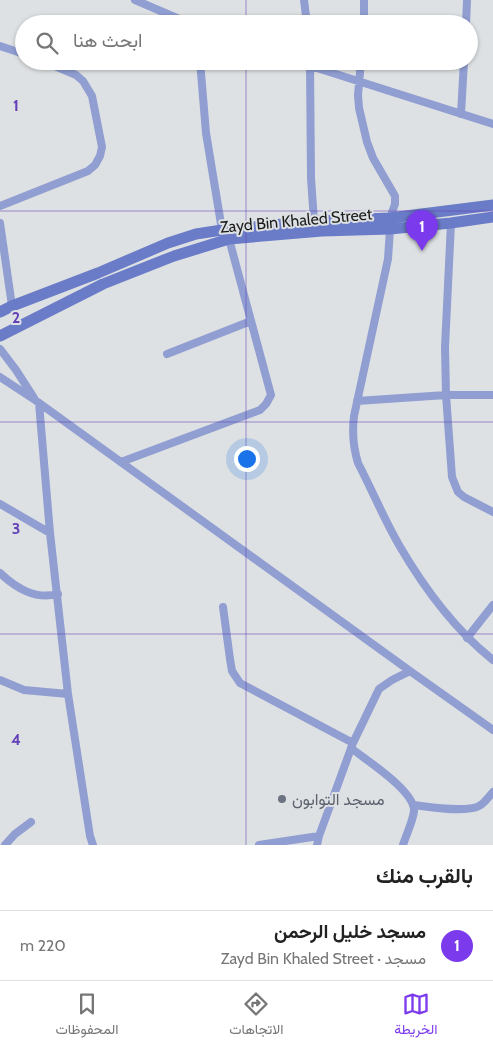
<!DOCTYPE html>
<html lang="ar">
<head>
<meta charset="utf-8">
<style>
	:root { --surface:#fff; --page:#f6f6f6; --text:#222; --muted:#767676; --line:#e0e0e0; --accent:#7c3aed }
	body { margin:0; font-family:Cabin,Vazirmatn,sans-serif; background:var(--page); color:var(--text); direction:rtl }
	.you { position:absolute; left:246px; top:458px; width:18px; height:18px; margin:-12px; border:4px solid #fff; border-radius:50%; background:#1a73e8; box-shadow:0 0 0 8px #1a73e833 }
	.badge { display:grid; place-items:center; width:32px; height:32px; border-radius:50%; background:var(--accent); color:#fff; font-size:16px; font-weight:700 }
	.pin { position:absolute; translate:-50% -41px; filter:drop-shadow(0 1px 2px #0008) }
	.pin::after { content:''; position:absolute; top:26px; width:18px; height:15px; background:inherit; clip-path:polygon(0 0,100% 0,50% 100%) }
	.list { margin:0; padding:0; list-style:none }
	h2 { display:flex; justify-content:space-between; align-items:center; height:65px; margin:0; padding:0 20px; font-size:21px }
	h2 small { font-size:16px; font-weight:400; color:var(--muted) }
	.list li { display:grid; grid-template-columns:32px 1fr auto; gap:15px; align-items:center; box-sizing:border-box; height:70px; padding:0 20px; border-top:1px solid var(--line) }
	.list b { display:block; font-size:19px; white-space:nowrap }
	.list p { margin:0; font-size:16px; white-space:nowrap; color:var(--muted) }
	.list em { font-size:16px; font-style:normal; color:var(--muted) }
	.icon { flex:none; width:28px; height:28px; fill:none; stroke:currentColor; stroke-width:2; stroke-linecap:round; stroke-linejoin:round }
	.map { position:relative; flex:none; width:493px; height:845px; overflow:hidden; direction:ltr }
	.search { position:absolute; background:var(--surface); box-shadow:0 1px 4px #0004; left:15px; right:15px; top:15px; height:55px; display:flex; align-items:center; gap:12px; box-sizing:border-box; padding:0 18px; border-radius:28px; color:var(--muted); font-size:19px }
	.sheet { height:135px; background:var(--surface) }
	nav { display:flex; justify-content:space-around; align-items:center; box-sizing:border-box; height:70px; border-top:1px solid var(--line); background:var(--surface); font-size:14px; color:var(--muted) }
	nav a { display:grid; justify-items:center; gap:2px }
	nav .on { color:var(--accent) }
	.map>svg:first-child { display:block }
</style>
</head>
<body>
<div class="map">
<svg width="493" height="845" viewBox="0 0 493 845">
	<rect width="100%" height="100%" fill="#dee1e3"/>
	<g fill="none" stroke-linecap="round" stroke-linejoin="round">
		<!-- minor -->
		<path stroke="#909ed2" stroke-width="8" d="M 135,0 L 191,24
			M 304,0 L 307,24
			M 364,24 L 364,0
			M 466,24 L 467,1
			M 0,46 L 24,54
			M 200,61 L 206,133 L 222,230
			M 295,61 L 493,124
			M 361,61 L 358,95 L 359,108 L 367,142 L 373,158 L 395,196 L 395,204 L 390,218
			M 310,63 L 311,178 L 314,221
			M 461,114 L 464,61
			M 0,206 L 88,171 L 95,165 L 100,156 L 102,147 L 92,96 L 83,81 L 76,75 L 43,61
			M 0,223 L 12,306
			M 451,223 L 445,347 L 446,395 L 452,477 L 458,492 L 464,497 L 493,512
			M 390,229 L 388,259 L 354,416 C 352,433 353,447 358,463 C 372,490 384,519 399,545 C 424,588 454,629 493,660
			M 0,349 L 16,370 L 34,398
			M 167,354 L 251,321
			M 0,377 L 35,400 L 410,671
			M 357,401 L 446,395 L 493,395
			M 39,403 L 50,533 L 68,694 L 90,836 L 93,845
			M 121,462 L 260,410 L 266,404 L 271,395 L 229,239
			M 0,504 L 50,533
			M 0,573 C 16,588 35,600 58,594
			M 223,607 L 230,659 L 232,671 L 240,683 L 353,743
			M 467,638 L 493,605
			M 0,680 L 24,690 L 68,694
			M 351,748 C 366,760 415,791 414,811 C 413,821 406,835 403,845
			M 413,805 C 429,807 465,813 479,806 C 485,803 489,796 493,792
			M 319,836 L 353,743 L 379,689 L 392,680 L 410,671 L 493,730
			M 5,845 L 15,834 L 31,822
			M 259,845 L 319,836 L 317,845"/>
		<!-- secondary -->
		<path stroke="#6a7bc8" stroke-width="11" d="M 0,312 L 12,306 L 98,273 L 168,243 L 196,234 L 222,230 L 314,221 L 390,218 L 493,205
			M 0,336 L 103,284 L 174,256 L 229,239 L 322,231 L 390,229 L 451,223 L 493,217"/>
	</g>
	<!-- grid -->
	<path fill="none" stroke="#6440b8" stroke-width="1" stroke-opacity="0.55" d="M 246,0 L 246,24M 246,61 L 246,845M 0,211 L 493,211M 0,422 L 493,422M 0,634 L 493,634"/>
	<!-- markers -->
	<circle fill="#6b7280" stroke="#dee1e3" stroke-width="2" cx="282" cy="799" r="5"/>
	<g text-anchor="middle" stroke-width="4" stroke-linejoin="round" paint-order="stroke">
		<!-- street labels -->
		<g font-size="16" fill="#1a1b1b" stroke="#dee1e3">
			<text transform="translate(296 220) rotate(-5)" y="6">Zayd Bin Khaled Street</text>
		</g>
		<!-- worship labels -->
		<g font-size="16" fill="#5b616d" stroke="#dee1e3" text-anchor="start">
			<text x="292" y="805">مسجد التوابون</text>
		</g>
	</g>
	<g font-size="16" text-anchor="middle" font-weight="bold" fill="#6440b8" stroke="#dee1e3" stroke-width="4" stroke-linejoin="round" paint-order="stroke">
		<text x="16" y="111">1</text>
		<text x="16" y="323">2</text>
		<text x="16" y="534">3</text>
		<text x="16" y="745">4</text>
	</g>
</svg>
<div class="you"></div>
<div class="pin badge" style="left:422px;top:251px">1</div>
<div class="search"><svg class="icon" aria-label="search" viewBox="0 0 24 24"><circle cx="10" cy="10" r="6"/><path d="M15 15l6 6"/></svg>ابحث هنا</div>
</div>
<section class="sheet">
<h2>بالقرب منك<small></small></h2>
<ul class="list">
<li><span class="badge">1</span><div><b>مسجد خليل الرحمن</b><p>مسجد · Zayd Bin Khaled Street</p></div><em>220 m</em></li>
</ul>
</section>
<nav>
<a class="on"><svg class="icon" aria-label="map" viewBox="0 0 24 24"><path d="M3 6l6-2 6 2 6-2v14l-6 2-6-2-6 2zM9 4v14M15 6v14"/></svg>الخريطة</a>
<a><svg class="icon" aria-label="directions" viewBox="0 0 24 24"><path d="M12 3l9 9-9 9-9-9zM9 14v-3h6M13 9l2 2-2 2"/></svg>الاتجاهات</a>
<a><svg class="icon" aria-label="saved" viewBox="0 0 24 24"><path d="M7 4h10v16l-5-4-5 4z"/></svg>المحفوظات</a>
</nav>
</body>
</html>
